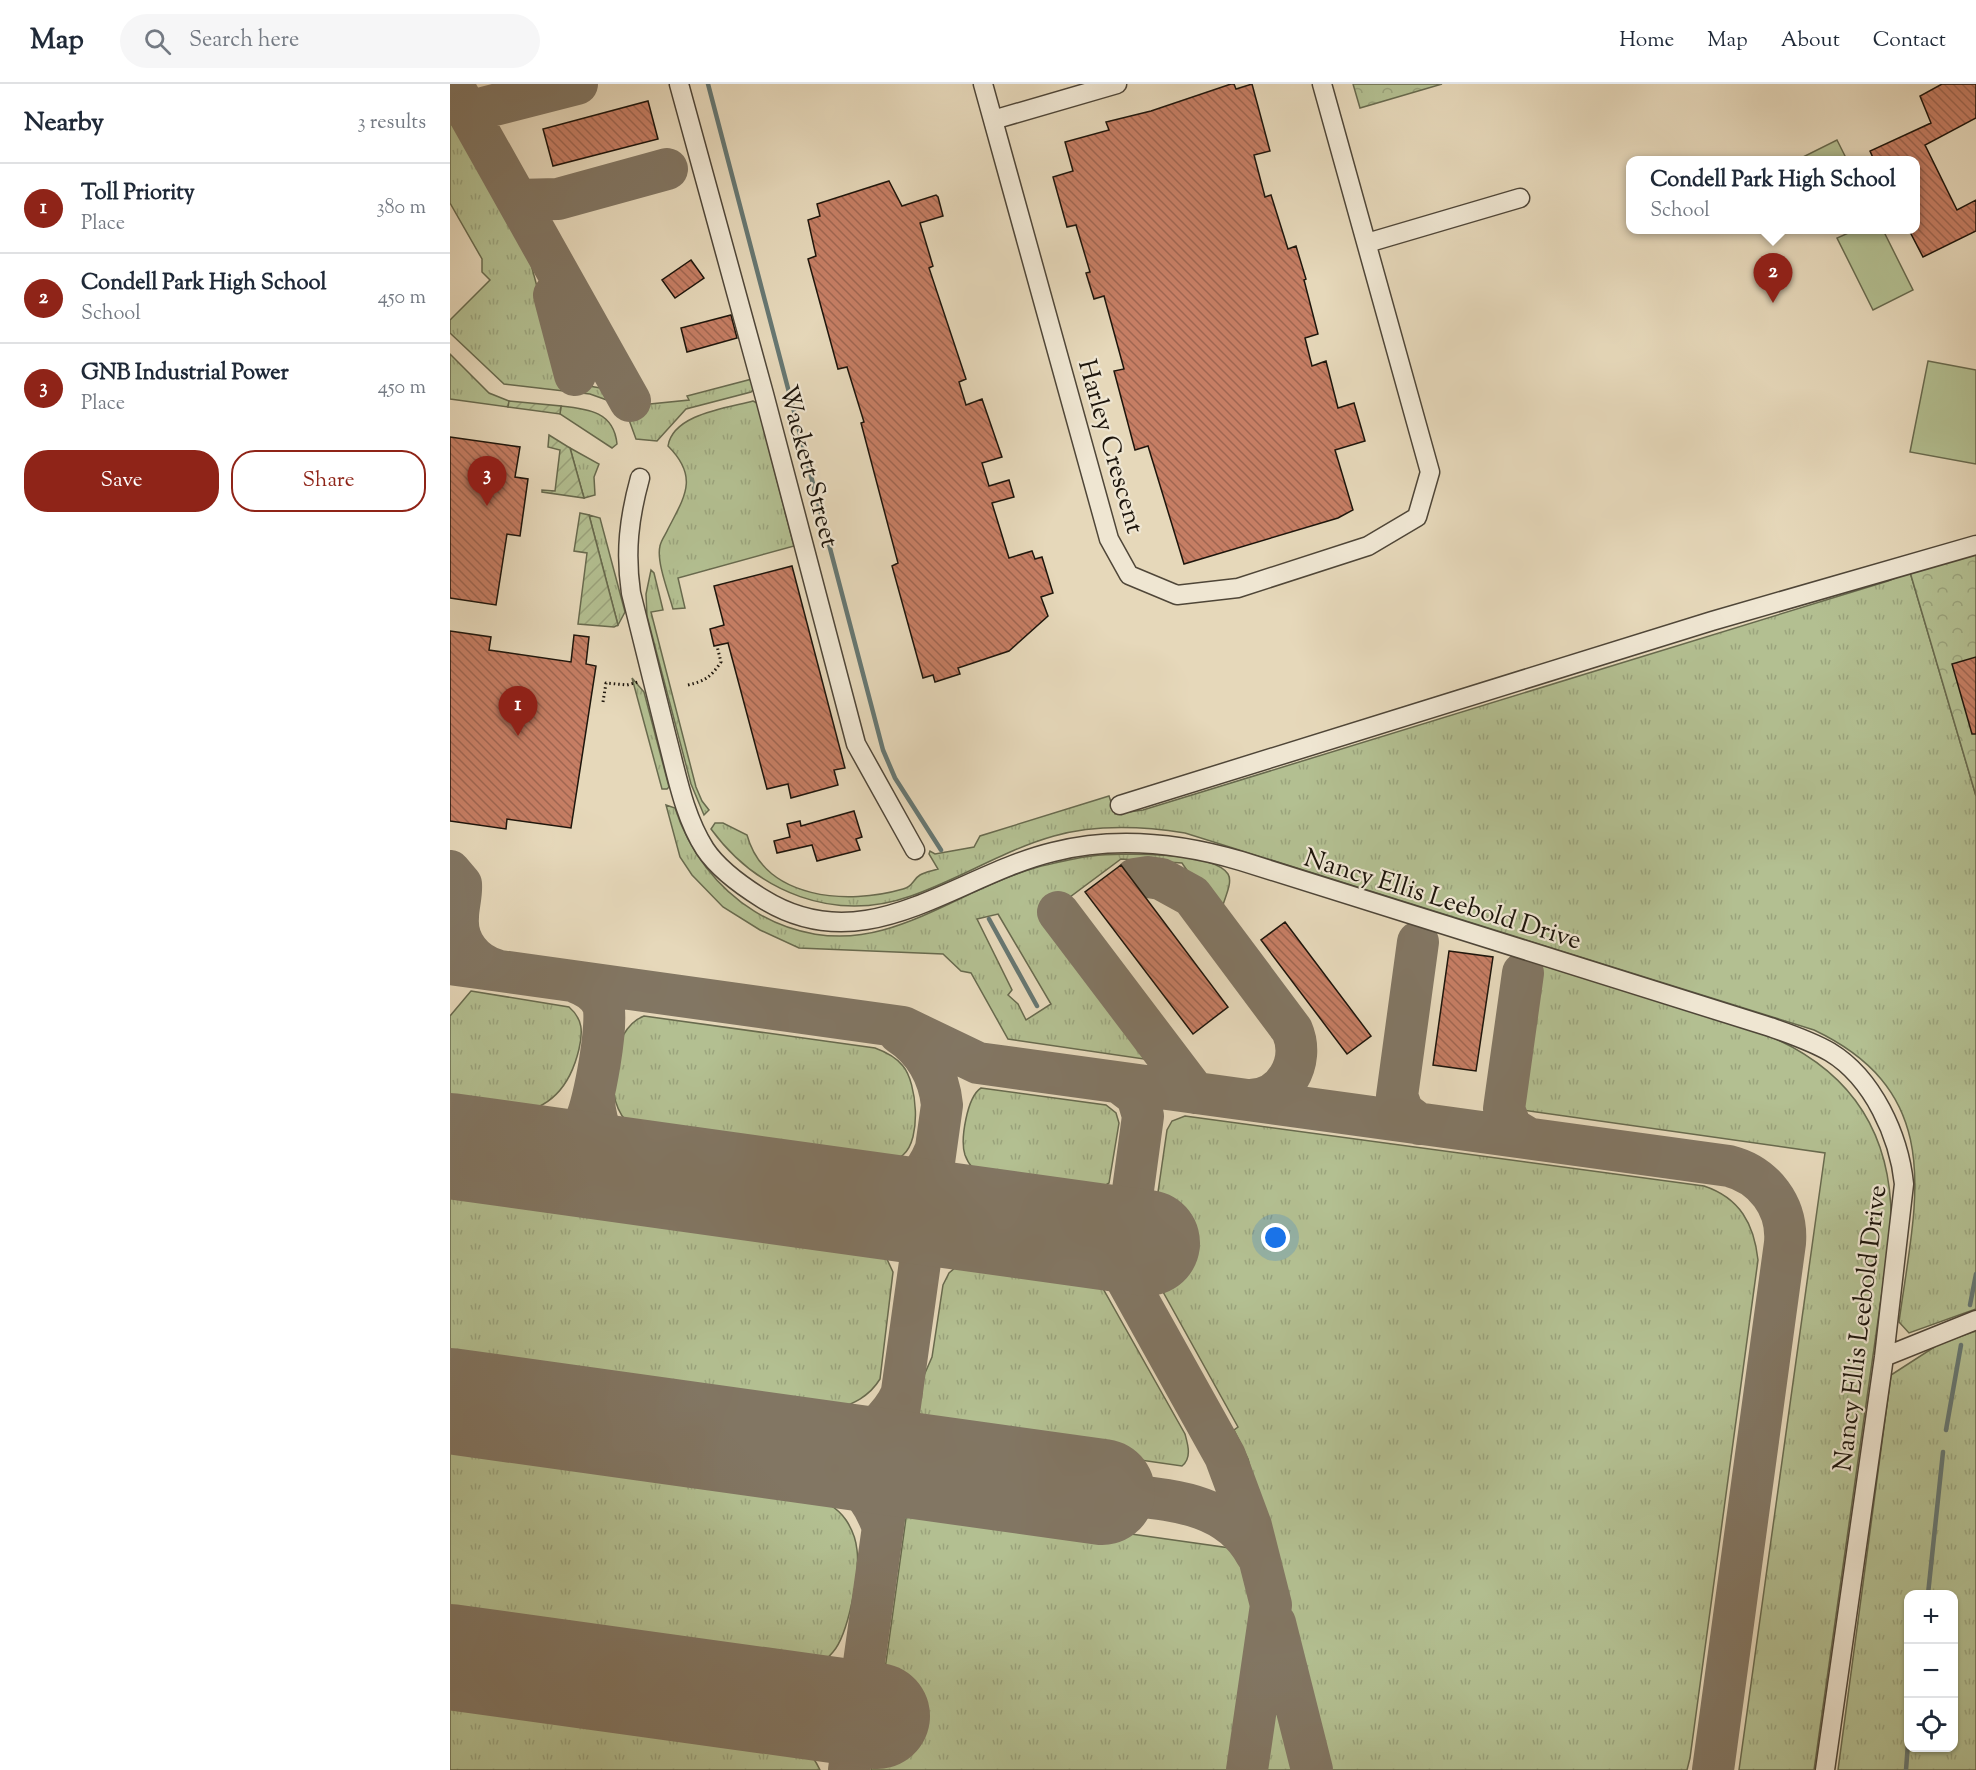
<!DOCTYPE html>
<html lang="en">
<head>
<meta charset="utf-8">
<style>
	:root { --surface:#fff; --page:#f6f6f7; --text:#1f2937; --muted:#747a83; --line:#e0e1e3; --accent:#8f2418 }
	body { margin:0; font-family:"Sorts Mill Goudy",serif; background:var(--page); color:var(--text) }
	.controls { position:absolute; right:18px; bottom:18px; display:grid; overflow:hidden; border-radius:12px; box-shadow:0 2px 4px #0004 }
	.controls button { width:54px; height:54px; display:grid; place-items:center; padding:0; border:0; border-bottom:2px solid var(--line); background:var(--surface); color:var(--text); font:30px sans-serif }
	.you { position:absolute; left:826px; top:1154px; width:21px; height:21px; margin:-15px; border:4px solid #fff; border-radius:50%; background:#1a73e8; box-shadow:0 0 0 9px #1a73e833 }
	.badge { display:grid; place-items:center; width:39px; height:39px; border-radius:50%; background:var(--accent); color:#fff; font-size:20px; font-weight:700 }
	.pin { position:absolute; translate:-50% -50px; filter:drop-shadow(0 2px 3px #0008) }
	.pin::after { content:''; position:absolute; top:32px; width:21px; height:18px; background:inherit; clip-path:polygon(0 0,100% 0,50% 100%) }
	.popup { position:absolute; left:1176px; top:72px; width:294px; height:78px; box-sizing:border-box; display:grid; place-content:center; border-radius:12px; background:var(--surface); filter:drop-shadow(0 2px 4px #0005); font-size:20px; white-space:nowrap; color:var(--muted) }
	.popup b { font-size:22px; color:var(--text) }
	.popup::after { content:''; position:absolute; left:50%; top:100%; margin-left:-12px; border:12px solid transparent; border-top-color:var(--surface) }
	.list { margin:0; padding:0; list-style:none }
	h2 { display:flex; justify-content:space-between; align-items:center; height:78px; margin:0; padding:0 24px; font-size:26px }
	h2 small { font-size:20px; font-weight:400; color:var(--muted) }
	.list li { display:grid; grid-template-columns:39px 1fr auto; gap:18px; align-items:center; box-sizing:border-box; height:90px; padding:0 24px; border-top:2px solid var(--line) }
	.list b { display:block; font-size:22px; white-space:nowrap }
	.list p { margin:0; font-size:20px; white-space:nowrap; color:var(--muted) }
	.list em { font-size:20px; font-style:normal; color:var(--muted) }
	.actions { display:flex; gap:12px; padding:18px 24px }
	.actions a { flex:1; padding:14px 0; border:2px solid var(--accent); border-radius:24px; text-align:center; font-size:21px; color:var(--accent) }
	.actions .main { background:var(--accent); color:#fff }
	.icon { flex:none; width:33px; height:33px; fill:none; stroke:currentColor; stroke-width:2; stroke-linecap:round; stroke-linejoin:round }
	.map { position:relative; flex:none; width:1526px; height:1686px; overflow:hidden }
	header { display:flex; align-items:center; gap:36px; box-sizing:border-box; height:84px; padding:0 30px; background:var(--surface); border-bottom:2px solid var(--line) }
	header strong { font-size:28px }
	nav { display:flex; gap:33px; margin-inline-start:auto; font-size:21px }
	.search { width:420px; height:54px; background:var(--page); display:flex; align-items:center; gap:15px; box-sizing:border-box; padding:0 21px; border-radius:33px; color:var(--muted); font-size:22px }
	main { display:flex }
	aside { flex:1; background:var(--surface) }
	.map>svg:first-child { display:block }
</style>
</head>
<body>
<header>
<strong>Map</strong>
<div class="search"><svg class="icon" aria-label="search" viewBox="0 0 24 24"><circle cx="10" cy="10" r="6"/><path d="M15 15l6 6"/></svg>Search here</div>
<nav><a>Home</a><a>Map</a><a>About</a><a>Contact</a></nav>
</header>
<main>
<aside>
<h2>Nearby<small>3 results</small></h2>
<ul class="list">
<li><span class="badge">1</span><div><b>Toll Priority</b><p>Place</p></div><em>380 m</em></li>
<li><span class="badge">2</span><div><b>Condell Park High School</b><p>School</p></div><em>450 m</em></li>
<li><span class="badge">3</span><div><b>GNB Industrial Power</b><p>Place</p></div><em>450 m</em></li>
</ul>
<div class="actions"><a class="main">Save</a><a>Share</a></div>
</aside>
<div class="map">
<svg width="1526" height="1686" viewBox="0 0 1526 1686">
	<defs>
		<pattern id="grass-tufts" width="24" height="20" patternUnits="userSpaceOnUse" patternTransform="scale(1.5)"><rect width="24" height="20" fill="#b3bf91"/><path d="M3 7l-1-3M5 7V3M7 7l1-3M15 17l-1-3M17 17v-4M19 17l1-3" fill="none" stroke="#9aa37c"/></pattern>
		<pattern id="forest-crowns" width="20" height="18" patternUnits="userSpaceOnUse" patternTransform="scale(1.5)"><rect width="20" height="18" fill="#b3bf91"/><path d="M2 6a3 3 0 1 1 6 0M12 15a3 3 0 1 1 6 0" fill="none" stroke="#9aa37c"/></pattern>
		<pattern id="garden-furrows" width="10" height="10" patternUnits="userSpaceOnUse" patternTransform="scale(1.5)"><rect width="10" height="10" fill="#b3bf91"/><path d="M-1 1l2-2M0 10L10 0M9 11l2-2" fill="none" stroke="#9aa37c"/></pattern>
		<pattern id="building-back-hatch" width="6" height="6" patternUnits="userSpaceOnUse" patternTransform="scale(1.5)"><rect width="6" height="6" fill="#c67e64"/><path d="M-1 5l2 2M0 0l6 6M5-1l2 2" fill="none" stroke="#a06651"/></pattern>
	</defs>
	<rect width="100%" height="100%" fill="#e6d8ba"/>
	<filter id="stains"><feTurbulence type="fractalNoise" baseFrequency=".00333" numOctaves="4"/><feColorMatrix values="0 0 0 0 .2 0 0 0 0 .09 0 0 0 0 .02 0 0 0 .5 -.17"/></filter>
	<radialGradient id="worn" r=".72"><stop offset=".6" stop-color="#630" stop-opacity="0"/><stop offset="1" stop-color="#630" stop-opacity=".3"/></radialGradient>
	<!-- grass -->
	<path fill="url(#grass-tufts)" stroke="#686a4e" stroke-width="1.5" fill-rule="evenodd" d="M 0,26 L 78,169 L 113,300 C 136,302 167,301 180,322 L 239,316 L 237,312 L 302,295 L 304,305 L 301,308 L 236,325 L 207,357 L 186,355 L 178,333 L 168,320 L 140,310 L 54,300 L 0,249 L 0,236 L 40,196 L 32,188 L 32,175 L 0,119 Z
		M 0,270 L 39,309 L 59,317 L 58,323 L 0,315 Z
		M 303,317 L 307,319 L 344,462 L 228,494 L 235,524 L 223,525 C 219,510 206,477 210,462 C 211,456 216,450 218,445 C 235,412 249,393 218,362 C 223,330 277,324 303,317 Z
		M 111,322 C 139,325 164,328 167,360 L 162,364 L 110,330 Z
		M 120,364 L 149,380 L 144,393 L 145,411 L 134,414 Z
		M 139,431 L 150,434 L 175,528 L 168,541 Z
		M 201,486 L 204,489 L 213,526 L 201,528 L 246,703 L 252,717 L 259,726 L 254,731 L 241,700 L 197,532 L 196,510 Z
		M 1460,488 L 1526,712 L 1526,1225 L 1459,1249 L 1449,1238 C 1465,1119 1499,1010 1364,946 L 735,749 C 691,742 647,740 604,752 C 554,766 510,795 461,812 C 385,839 308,809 261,745 L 265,739 L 273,739 L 297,751 C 315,816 398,821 453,805 C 463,803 463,795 470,791 C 475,788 482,787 488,785 L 479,770 L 480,767 L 485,770 L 524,763 L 530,752 L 659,712 L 665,730 L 693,726 L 1438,497 Z
		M 182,594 L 194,608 L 219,703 L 217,705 L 212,705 Z
		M 216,721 L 225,724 C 253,811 340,872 433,846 C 487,831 534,798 588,783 C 606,779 624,774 642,772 C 668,769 763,767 778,790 C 783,798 775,813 773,821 L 758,817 L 732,779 L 671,775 L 600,828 L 703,967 L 694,975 L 558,955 L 521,889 L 511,887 L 493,870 L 349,864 L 310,846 L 273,823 L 242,791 L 230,773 ZM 548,830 L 601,920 L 576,936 L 568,920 L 558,911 L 562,906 L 527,835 Z
		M 1082,878 L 1317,951 C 1403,987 1444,1051 1441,1145 L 1364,1686 L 1289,1686 L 1375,1069 L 1066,1025 L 1062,1016 Z
		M 21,907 L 119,923 C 133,935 133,948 129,965 C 121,999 103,1025 65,1029 C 45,1032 20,1024 0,1021 L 0,932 Z
		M 194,932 L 425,964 C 436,968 446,973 453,982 C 467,999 472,1055 453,1071 C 444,1079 433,1080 422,1079 L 181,1041 C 151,1020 159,945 194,932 Z
		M 531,1004 L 656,1021 L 666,1029 L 669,1039 L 659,1099 L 648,1106 L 640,1106 L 534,1092 C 525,1087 519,1082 515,1071 C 510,1056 517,1013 531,1004 Z
		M 735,1032 L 1254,1102 C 1290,1114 1304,1140 1308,1176 L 1240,1674 L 1237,1686 L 876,1686 L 798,1375 L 784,1346 L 788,1343 L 707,1197 L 714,1197 L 727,1127 L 706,1122 L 717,1046 L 722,1037 Z
		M 0,1102 L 427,1165 L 435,1171 L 443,1188 L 430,1295 C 416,1318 394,1322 371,1332 L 0,1280 Z
		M 526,1178 L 647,1194 L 735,1350 C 738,1361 742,1374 732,1382 L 473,1345 L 467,1334 L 472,1296 L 482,1273 L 493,1201 L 499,1189 L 506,1183 Z
		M 1526,1247 L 1526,1686 L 1388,1686 L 1441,1291 L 1489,1260 ZM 1458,1510 L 1504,1510 L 1504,1664 L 1458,1664 Z
		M 0,1354 L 343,1402 C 361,1411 385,1419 396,1436 C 402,1445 406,1456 407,1466 C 410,1489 398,1551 383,1568 C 372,1582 352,1589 334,1589 L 0,1545 Z
		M 462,1419 L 787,1465 L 800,1488 L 807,1510 L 783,1686 L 421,1686 L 457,1427 Z
		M 824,1593 L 826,1593 L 849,1686 L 811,1686 Z
		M 0,1600 L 249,1633 L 328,1647 C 348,1654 361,1667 370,1686 L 0,1686 Z"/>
	<!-- forest -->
	<path fill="url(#forest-crowns)" stroke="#686a4e" stroke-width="1.5" d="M 903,0 L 992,0 L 910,24 Z
		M 1526,468 L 1526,712 L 1460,488 Z"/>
	<!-- garden -->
	<path fill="url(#garden-furrows)" stroke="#686a4e" stroke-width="1.5" d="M 59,317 L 111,322 L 110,330 L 58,323 Z
		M 99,351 L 120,364 L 134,414 L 92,408 L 92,406 L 105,407 L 110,366 L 98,363 Z
		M 130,429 L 139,431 L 168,541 L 164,543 L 128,540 L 137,469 L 124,467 Z"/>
	<!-- pitch -->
	<path fill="#b3bf91" stroke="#686a4e" stroke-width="1.5" d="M 1387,56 L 1397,76 L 1350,76 L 1349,75 Z
		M 1405,146 L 1433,146 L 1463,206 L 1423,226 L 1387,154 Z
		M 1478,277 L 1526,286 L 1526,380 L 1460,368 Z"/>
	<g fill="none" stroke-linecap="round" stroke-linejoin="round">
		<!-- stream -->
		<path stroke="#667772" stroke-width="4.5" d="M 258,0 L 433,666 L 445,694 L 491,766
			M 539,835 L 587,922
			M 1520,1221 L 1526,1190
			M 1496,1346 L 1511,1261
			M 1478,1510 L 1493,1368
			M 1456,1686 L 1458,1659"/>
		<!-- taxiway -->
		<path stroke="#827663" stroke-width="42" d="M 2,0 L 180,317
			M 17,28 L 127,0
			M 67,116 L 108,115 L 217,85
			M 104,211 L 125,291
			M 0,787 L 11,800 C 12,811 8,822 8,833 C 6,858 23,880 47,886
			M 685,795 L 698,793 L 711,795 L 742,812 L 842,946 C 856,978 834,1017 798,1016
			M 608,828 L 745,1009
			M 968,858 L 947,1012 L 953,1028 L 969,1040
			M 0,880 L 453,943 L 528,979 L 1279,1082 C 1314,1091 1338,1122 1335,1159 L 1263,1686
			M 1073,889 L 1054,1025 L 1061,1044 L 1078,1054
			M 670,999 L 687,1012 L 693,1032 L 673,1180 L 674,1191 L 775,1372 L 801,1442 L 821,1521 L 797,1686
			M 144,1012 C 144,1047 162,1074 195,1087 C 250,1096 305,1104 360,1111 C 383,1114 410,1121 433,1115 C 458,1109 476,1090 485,1067
			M 0,1062 C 32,1065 73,1077 104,1064 C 116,1058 127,1049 135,1037 C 144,1022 159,936 153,921 C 148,909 136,902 125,898
			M 215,1347 C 249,1351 283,1356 317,1360 C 340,1363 367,1369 391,1363 C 417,1355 441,1334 452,1309
			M 347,1367 C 388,1374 420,1405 433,1444
			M 652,1408 C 708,1416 776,1413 806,1470
			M 825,1539 L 862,1686
			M 399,1686 L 492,1021 C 489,991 474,965 449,949"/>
		<!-- runway -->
		<path stroke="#827663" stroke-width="106" d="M 0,1062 L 697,1159
			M 0,1317 L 652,1408
			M 0,1573 L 427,1632"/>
	</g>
	<!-- building -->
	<path fill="url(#building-back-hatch)" stroke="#1d150c" stroke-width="1.5" d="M 781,0 L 784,0 L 786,5 L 802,0 L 820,67 L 804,71 L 815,113 L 821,111 L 838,165 L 846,162 L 856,195 L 854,196 L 868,250 L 855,254 L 862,282 L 876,277 L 888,324 L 904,319 L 915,357 L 885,366 L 903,426 L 888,434 L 734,480 L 698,362 L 685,366 L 664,287 L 674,285 L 654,212 L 644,215 L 636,189 L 640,188 L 626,141 L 617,143 L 603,93 L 623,87 L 615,58 L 659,46 L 656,38 L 701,27 Z
		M 1492,0 L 1526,0 L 1526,34 L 1475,61 L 1507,126 L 1526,116 L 1526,147 L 1473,173 L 1459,146 L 1466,146 L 1466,76 L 1424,76 L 1420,67 L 1481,39 L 1470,12 Z
		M 198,17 L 208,55 L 103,82 L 93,45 Z
		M 439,97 L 452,122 L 486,111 L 488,113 L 493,132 L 470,139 L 483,182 L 479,184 L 516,295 L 509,298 L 516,321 L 532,315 L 552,373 L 532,379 L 539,402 L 559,396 L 564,413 L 542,419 L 559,474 L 582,467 L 585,475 L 592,473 L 603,509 L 591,513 L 598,532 L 559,567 L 508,584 L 510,590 L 485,598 L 483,591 L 473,594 L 442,482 L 448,479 L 411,339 L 414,338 L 397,283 L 388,285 L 358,175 L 366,172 L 358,136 L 370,132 L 367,120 Z
		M 241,176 L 254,194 L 225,214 L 212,196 Z
		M 281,231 L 287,254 L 237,268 L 231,244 Z
		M 0,353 L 70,363 L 65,393 L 78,395 L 70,452 L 57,450 L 46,521 L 0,514 Z
		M 342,482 L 395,684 L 384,686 L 388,701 L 341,714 L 338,700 L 317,705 L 278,559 L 264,562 L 260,545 L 274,541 L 264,502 Z
		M 0,547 L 41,553 L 39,566 L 121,578 L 124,551 L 139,553 L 136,580 L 146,582 L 121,744 L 57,735 L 56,745 L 0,737 Z
		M 1526,573 L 1526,650 L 1522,650 L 1502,580 Z
		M 404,727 L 412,753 L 406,755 L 410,766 L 367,777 L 362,761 L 327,769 L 324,757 L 340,753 L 337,740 L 350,737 L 351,742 Z
		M 671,781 L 778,923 L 743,950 L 635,808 Z
		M 835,838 L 921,952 L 897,970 L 811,856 Z
		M 999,867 L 1043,873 L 1026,987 L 983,981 Z"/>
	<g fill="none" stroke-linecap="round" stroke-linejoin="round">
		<!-- minor casing -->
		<g stroke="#4f4638" stroke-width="21">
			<path id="minor" d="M 229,0 L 314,310 L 406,660 L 465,766
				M 533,0 L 659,455 L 679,491 L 727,511 L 788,504 L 918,462 L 967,433 L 980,388 L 872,0
				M 543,36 L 667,0
				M 917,159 L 1070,114
				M 190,394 C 179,434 175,468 181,509 C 193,558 205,606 217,654 C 227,692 234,732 255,765 C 269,786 292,802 313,815 C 416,879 504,792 603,768 C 665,752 730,759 791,777 L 1320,943 C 1340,950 1361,957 1380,968 C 1423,994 1449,1052 1454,1100 L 1434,1273 L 1375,1686
				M 670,721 L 1262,537 L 1526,461
				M 1434,1273 L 1526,1236"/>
		</g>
		<!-- path -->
		<path stroke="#1d150c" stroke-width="3" stroke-dasharray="1.5 3" stroke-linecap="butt" d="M 238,601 C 255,597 261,593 271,578 L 267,562
			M 153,618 L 156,599 L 177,601 L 188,598"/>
		<!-- minor -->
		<use href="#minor" stroke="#efe6d2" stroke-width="18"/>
	</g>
	<g text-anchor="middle" stroke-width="4.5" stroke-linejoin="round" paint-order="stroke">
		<!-- street labels -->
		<g font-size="26" fill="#1d150c" stroke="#efe6d2">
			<text transform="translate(662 362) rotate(74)" y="9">Harley Crescent</text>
			<text transform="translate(360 382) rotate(75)" y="9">Wackett Street</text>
			<text transform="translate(993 814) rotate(17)" y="9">Nancy Ellis Leebold Drive</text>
			<text transform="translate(1409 1244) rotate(-83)" y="9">Nancy Ellis Leebold Drive</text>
		</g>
	</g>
	<rect width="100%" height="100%" filter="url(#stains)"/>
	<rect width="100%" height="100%" fill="url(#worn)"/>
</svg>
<div class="controls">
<button>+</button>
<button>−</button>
<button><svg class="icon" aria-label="locate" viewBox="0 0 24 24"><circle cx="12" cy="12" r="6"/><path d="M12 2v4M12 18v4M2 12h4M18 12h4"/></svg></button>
</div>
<div class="you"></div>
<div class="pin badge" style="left:68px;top:652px">1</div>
<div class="pin badge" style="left:1323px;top:219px">2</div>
<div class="popup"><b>Condell Park High School</b>School</div>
<div class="pin badge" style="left:37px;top:422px">3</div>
</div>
</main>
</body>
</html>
